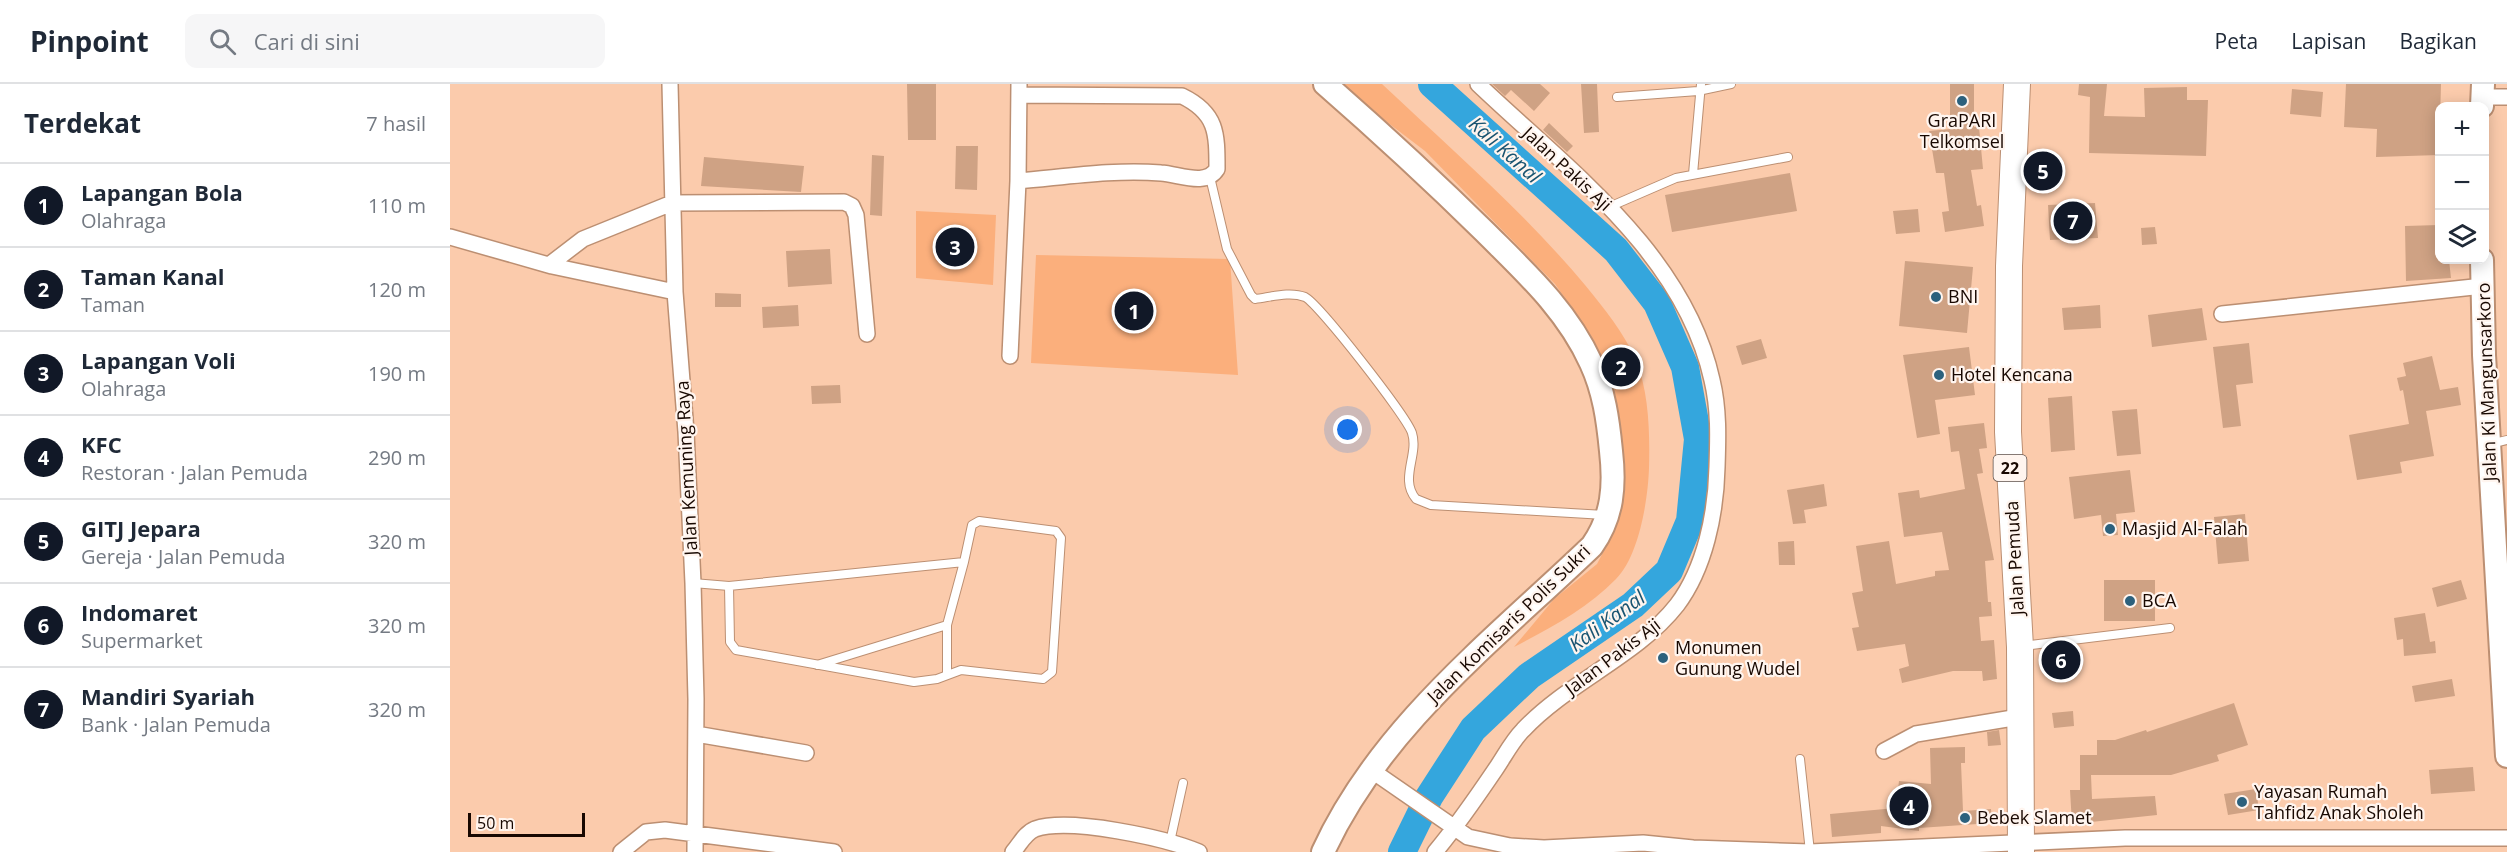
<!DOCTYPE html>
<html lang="id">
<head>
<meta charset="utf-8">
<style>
	:root { --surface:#fff; --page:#f6f6f7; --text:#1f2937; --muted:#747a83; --line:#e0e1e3; --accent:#111827 }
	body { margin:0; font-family:"Open Sans",sans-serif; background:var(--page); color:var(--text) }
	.controls { position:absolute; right:18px; top:18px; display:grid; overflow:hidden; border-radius:12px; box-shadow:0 3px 15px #0003 }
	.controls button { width:54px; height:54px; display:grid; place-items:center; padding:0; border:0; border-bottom:2px solid var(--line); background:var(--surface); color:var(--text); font:30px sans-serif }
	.scale { position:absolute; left:18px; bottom:15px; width:117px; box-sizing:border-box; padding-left:6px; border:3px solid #180801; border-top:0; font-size:16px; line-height:21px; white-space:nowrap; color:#180801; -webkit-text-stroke:4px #fff5ef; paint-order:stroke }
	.you { position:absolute; left:898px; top:346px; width:21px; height:21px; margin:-15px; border:4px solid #fff; border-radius:50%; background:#1a73e8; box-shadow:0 0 0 9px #1a73e833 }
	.badge { display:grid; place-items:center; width:39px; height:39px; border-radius:50%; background:var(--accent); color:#fff; font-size:20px; font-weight:700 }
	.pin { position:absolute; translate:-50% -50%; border:3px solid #fff; box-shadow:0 2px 6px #0006 }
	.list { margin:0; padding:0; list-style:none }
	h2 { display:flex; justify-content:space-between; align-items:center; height:78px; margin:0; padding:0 24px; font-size:26px }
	h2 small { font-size:20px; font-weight:400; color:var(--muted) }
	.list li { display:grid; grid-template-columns:39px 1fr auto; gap:18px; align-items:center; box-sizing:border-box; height:84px; padding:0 24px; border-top:2px solid var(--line) }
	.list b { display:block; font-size:22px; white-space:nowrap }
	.list p { margin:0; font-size:20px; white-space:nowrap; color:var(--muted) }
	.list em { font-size:20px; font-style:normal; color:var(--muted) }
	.icon { flex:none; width:33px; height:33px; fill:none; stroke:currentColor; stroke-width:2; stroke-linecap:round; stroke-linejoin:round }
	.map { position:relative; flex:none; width:2057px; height:768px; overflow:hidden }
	header { display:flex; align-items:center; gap:36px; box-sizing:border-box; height:84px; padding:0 30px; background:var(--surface); border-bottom:2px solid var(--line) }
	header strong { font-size:28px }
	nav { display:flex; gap:33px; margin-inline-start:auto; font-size:21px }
	.search { width:420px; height:54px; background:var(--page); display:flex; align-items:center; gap:15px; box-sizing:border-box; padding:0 21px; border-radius:12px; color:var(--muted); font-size:22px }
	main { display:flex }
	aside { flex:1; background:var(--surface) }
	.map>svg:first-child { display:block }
</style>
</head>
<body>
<header>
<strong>Pinpoint</strong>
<div class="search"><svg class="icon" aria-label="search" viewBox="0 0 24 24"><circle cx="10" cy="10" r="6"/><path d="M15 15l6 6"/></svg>Cari di sini</div>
<nav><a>Peta</a><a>Lapisan</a><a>Bagikan</a></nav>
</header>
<main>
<aside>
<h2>Terdekat<small>7 hasil</small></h2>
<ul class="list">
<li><span class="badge">1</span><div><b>Lapangan Bola</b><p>Olahraga</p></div><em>110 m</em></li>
<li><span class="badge">2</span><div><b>Taman Kanal</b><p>Taman</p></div><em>120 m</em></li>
<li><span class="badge">3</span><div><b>Lapangan Voli</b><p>Olahraga</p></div><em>190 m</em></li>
<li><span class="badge">4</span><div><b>KFC</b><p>Restoran · Jalan Pemuda</p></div><em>290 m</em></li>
<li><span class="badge">5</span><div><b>GITJ Jepara</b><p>Gereja · Jalan Pemuda</p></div><em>320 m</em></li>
<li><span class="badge">6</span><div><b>Indomaret</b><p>Supermarket</p></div><em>320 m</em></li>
<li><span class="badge">7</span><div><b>Mandiri Syariah</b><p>Bank · Jalan Pemuda</p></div><em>320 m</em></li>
</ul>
</aside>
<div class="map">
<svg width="2057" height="768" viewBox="0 0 2057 768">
	<rect width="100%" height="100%" fill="#fbcbac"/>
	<!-- green -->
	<path fill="#fbaf7c" d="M 887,0 L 932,0 C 1001,65 1074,128 1135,201 C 1154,224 1174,249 1186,276 C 1199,309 1200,349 1199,384 C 1198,416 1189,472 1166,495 C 1138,524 1099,545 1064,563 L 1104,515 L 1147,480 L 1165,445 L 1173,411 L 1174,378 L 1164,306 L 1143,255 L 1105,200 L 975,67 Z
		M 466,127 L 546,131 L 543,201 L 466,194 Z
		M 586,171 L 780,175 L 788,291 L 581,279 Z"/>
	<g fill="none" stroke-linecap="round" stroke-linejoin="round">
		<!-- river -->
		<path stroke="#34a6dd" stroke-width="28" d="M 952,768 L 979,713 L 1023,645 L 1079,592 L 1183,521 L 1219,487 L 1240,437 L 1248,355 L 1235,283 L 1207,219 L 1166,166 L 982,0"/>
	</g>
	<!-- building -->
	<path fill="#cfa284" d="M 457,0 L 486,0 L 486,56 L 458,56 Z
		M 1042,0 L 1090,0 L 1100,9 L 1084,27 L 1061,6 L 1055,12 Z
		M 1131,0 L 1147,0 L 1149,48 L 1134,49 Z
		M 1500,0 L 1524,0 L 1524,43 L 1529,43 L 1533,85 L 1521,86 L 1527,122 L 1531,121 L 1534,142 L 1495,148 L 1492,128 L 1499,127 L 1494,89 L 1486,89 L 1479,47 L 1500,45 Z
		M 1629,0 L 1657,0 L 1654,32 L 1695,33 L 1694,4 L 1737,3 L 1737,16 L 1758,16 L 1756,72 L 1639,69 L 1640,13 L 1628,11 Z
		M 1896,0 L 1991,0 L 1989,71 L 1926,73 L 1927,45 L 1894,43 Z
		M 1842,5 L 1873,8 L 1871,33 L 1840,30 Z
		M 1099,39 L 1123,62 L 1117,68 L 1093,46 Z
		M 506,62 L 528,62 L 527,106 L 505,105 Z
		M 422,71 L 434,72 L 432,132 L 420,131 Z
		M 254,73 L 354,82 L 351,108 L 251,102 Z
		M 1584,75 L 1602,76 L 1601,99 L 1583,98 Z
		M 1340,89 L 1347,127 L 1222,148 L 1215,111 Z
		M 1645,119 L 1648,154 L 1600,156 L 1598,121 Z
		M 1468,125 L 1470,148 L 1446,150 L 1443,127 Z
		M 1989,141 L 1989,176 L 1999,176 L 2001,194 L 1956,197 L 1955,142 Z
		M 1705,143 L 1707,160 L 1692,161 L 1691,144 Z
		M 380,165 L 382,200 L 338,203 L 336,167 Z
		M 1455,177 L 1523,183 L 1517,249 L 1449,242 Z
		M 265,209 L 291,210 L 291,223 L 265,223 Z
		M 348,221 L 349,242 L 313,244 L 312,223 Z
		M 1650,221 L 1651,244 L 1614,246 L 1612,224 Z
		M 1752,224 L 1757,256 L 1702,263 L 1698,231 Z
		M 1311,255 L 1317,274 L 1292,281 L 1286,262 Z
		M 1799,259 L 1803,299 L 1786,301 L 1791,342 L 1773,344 L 1763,263 Z
		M 1519,263 L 1525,311 L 1485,316 L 1490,350 L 1467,354 L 1453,271 Z
		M 1982,272 L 1990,306 L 2008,303 L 2011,321 L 1976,327 L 1984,372 L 1950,378 L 1952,389 L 1907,396 L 1899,351 L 1959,340 L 1953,306 L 1950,307 L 1947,294 L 1956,292 L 1953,279 Z
		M 390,301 L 391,319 L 362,320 L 361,302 Z
		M 1622,312 L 1625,366 L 1601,368 L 1598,314 Z
		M 1687,325 L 1691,370 L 1667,372 L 1662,327 Z
		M 1534,339 L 1537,364 L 1529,365 L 1533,389 L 1527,390 L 1544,476 L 1535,477 L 1538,518 L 1541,518 L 1542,532 L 1529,533 L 1531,557 L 1544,556 L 1547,595 L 1533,597 L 1532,587 L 1503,587 L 1452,599 L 1449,585 L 1459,582 L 1455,560 L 1407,567 L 1402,544 L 1409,543 L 1402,509 L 1413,507 L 1406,462 L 1439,457 L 1446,500 L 1485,492 L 1485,487 L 1499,486 L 1492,448 L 1454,453 L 1448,409 L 1469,406 L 1470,414 L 1515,405 L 1509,367 L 1501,368 L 1498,343 Z
		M 1680,386 L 1685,428 L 1666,430 L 1668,451 L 1653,452 L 1651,431 L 1624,435 L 1619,393 Z
		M 1374,400 L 1377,422 L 1354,426 L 1356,439 L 1343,440 L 1337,406 Z
		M 1795,430 L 1799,477 L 1768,480 L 1764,433 Z
		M 1344,457 L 1345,481 L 1329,481 L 1328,458 Z
		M 1654,496 L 1705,496 L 1705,537 L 1654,537 Z
		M 2011,496 L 2017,515 L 1987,523 L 1982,504 Z
		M 1975,529 L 1980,558 L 1985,557 L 1986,569 L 1954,572 L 1953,555 L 1947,556 L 1944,534 Z
		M 1621,565 L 1623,585 L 1600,588 L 1599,567 Z
		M 2002,595 L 2005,612 L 1965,618 L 1962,602 Z
		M 1784,619 L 1798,661 L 1767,671 L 1769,677 L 1721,691 L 1641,691 L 1642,715 L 1705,712 L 1707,731 L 1622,740 L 1620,706 L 1630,706 L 1630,671 L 1647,671 L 1647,656 L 1665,656 L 1696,646 L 1697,648 Z
		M 1623,627 L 1624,642 L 1604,644 L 1602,629 Z
		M 1549,646 L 1551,661 L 1538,662 L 1537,648 Z
		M 1515,663 L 1515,679 L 1511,679 L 1513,727 L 1541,725 L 1542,739 L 1469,744 L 1469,747 L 1431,742 L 1431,749 L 1382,753 L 1380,730 L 1446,724 L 1449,697 L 1481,700 L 1480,664 Z
		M 2023,683 L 2025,707 L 1981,710 L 1979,686 Z
		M 1806,705 L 1809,726 L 1778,731 L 1774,710 Z"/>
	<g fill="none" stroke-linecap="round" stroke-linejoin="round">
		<!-- service casing -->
		<g stroke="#bc8f72" stroke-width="10">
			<path id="service" d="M 1167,13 L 1248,7 L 1281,0
				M 1243,90 L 1251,0
				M 760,93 L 777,165 L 801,211 L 805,215 C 821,213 840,207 855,213 C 869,220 957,333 962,349 C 969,371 949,395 966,415 L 981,421 L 1155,431
				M 1159,123 L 1226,94 L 1338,73
				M 2040,360 L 2057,356
				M 243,499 L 279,502 L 514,478 L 522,441 L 529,437 L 606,447 L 611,454 L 602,588 L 593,595 L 511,586 L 487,595 L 464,598 L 286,566 L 280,558 L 279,502
				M 1573,562 L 1720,544
				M 367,581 L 497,541
				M 497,590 L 497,541 L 514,478
				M 1350,675 L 1360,768
				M 720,758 L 733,699"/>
		</g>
		<!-- minor casing -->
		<g stroke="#bc8f72" stroke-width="18">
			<path id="minor" d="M 220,0 L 225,208 L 236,348 L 243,499 L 246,615 L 245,768
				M 2033,13 L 2057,13
				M 568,97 C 615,93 664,85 711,89 C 729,90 756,103 767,85 C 767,49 767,29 732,12 L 569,11
				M 0,153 L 102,182 L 225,208
				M 99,181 L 133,155 L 222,119 L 394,118 L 402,122 L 406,131 L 417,250
				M 1772,230 L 2033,202
				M 560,272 L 568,97 L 569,0
				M 246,650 L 356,669
				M 1434,667 L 1466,650 L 1569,633
				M 921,686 L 1018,753 L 1060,762 L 1094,764 L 1193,759 L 1243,764 L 1360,768 L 1675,754 L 2057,754
				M 171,768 L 196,748 L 215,746 L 384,768
				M 563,768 C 570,760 575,749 585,745 C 620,733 715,754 749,768
				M 985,768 C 1007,742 1026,714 1045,686 C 1054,673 1062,657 1073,646 C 1118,598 1187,572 1227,521 C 1255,484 1266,429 1267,383 C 1268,354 1269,325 1262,296 C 1234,169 1117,85 1028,0"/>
		</g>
		<!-- secondary casing -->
		<g stroke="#bc8f72" stroke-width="26">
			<path id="secondary" d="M 2032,22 L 2033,0
				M 2032,176 L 2034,271 L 2057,672
				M 873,768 C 930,643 1045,555 1142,462 C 1163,432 1165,402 1161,367 C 1158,336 1154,307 1141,279 C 1117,226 1075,188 1035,148 C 983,97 930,48 875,0"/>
		</g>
		<!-- trunk casing -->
		<g stroke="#bc8f72" stroke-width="28">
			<path id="trunk" d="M 1567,0 L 1559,182 L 1558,348 L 1570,563 L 1571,768"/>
		</g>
		<!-- service -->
		<use href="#service" stroke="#fff" stroke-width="8"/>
		<!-- minor -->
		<use href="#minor" stroke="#fff" stroke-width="15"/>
		<!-- secondary -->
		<use href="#secondary" stroke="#fff" stroke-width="22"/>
		<!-- trunk -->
		<use href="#trunk" stroke="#fff" stroke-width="26"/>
	</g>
	<!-- markers -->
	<g fill="#2c617d" stroke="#fff5ef" stroke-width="2">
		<circle cx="1512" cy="17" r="6"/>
		<circle cx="1486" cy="213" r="6"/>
		<circle cx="1489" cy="291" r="6"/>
		<circle cx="1660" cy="445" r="6"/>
		<circle cx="1680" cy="517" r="6"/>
		<circle cx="1213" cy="574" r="6"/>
		<circle cx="1792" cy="718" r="6"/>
		<circle cx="1515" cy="734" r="6"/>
	</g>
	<g text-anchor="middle" stroke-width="4.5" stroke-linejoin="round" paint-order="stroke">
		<!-- shield labels -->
		<rect fill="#fff5ef" stroke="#5d4f48" stroke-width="1.5" x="1543.5" y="371" width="33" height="26" rx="4.5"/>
		<g font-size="16" font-weight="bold" fill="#180801">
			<text x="1560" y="390">22</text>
		</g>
		<!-- poi labels -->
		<g font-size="18" fill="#180801" stroke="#fff5ef" text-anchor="start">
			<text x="1512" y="43" text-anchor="middle">GraPARI<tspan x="1512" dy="21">Telkomsel</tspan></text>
			<text x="1498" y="219">BNI</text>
			<text x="1501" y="297">Hotel Kencana</text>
			<text x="1672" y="451">Masjid Al-Falah</text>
			<text x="1692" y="523">BCA</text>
			<text x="1225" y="570">Monumen<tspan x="1225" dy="21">Gunung Wudel</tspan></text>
			<text x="1804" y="714">Yayasan Rumah<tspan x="1804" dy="21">Tahfidz Anak Sholeh</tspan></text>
			<text x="1527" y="740">Bebek Slamet</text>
		</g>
		<!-- street labels -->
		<g font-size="18" fill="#180801" stroke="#fff5ef">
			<text transform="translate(1117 85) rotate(43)" y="6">Jalan Pakis Aji</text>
			<text transform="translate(2037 298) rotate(-92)" y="6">Jalan Ki Mangunsarkoro</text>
			<text transform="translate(237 384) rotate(-93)" y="6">Jalan Kemuning Raya</text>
			<text transform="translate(1565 474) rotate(-93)" y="6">Jalan Pemuda</text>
			<text transform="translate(1059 540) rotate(-44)" y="6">Jalan Komisaris Polis Sukri</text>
			<text transform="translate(1163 573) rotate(-37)" y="6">Jalan Pakis Aji</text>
		</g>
		<!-- water labels -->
		<g font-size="20" font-style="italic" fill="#1a5471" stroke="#fff5ef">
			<text transform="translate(1055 66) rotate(42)" y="7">Kali Kanal</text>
			<text transform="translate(1157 537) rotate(-36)" y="7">Kali Kanal</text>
		</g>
	</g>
</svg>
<div class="controls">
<button>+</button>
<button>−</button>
<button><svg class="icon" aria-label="layers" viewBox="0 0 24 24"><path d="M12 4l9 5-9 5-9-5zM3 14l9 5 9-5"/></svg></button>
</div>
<div class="scale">50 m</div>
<div class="you"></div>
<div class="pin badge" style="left:684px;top:227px">1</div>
<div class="pin badge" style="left:1171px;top:283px">2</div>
<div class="pin badge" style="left:505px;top:163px">3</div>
<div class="pin badge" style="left:1459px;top:722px">4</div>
<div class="pin badge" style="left:1593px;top:87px">5</div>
<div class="pin badge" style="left:1611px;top:576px">6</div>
<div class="pin badge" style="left:1623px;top:137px">7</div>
</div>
</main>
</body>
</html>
